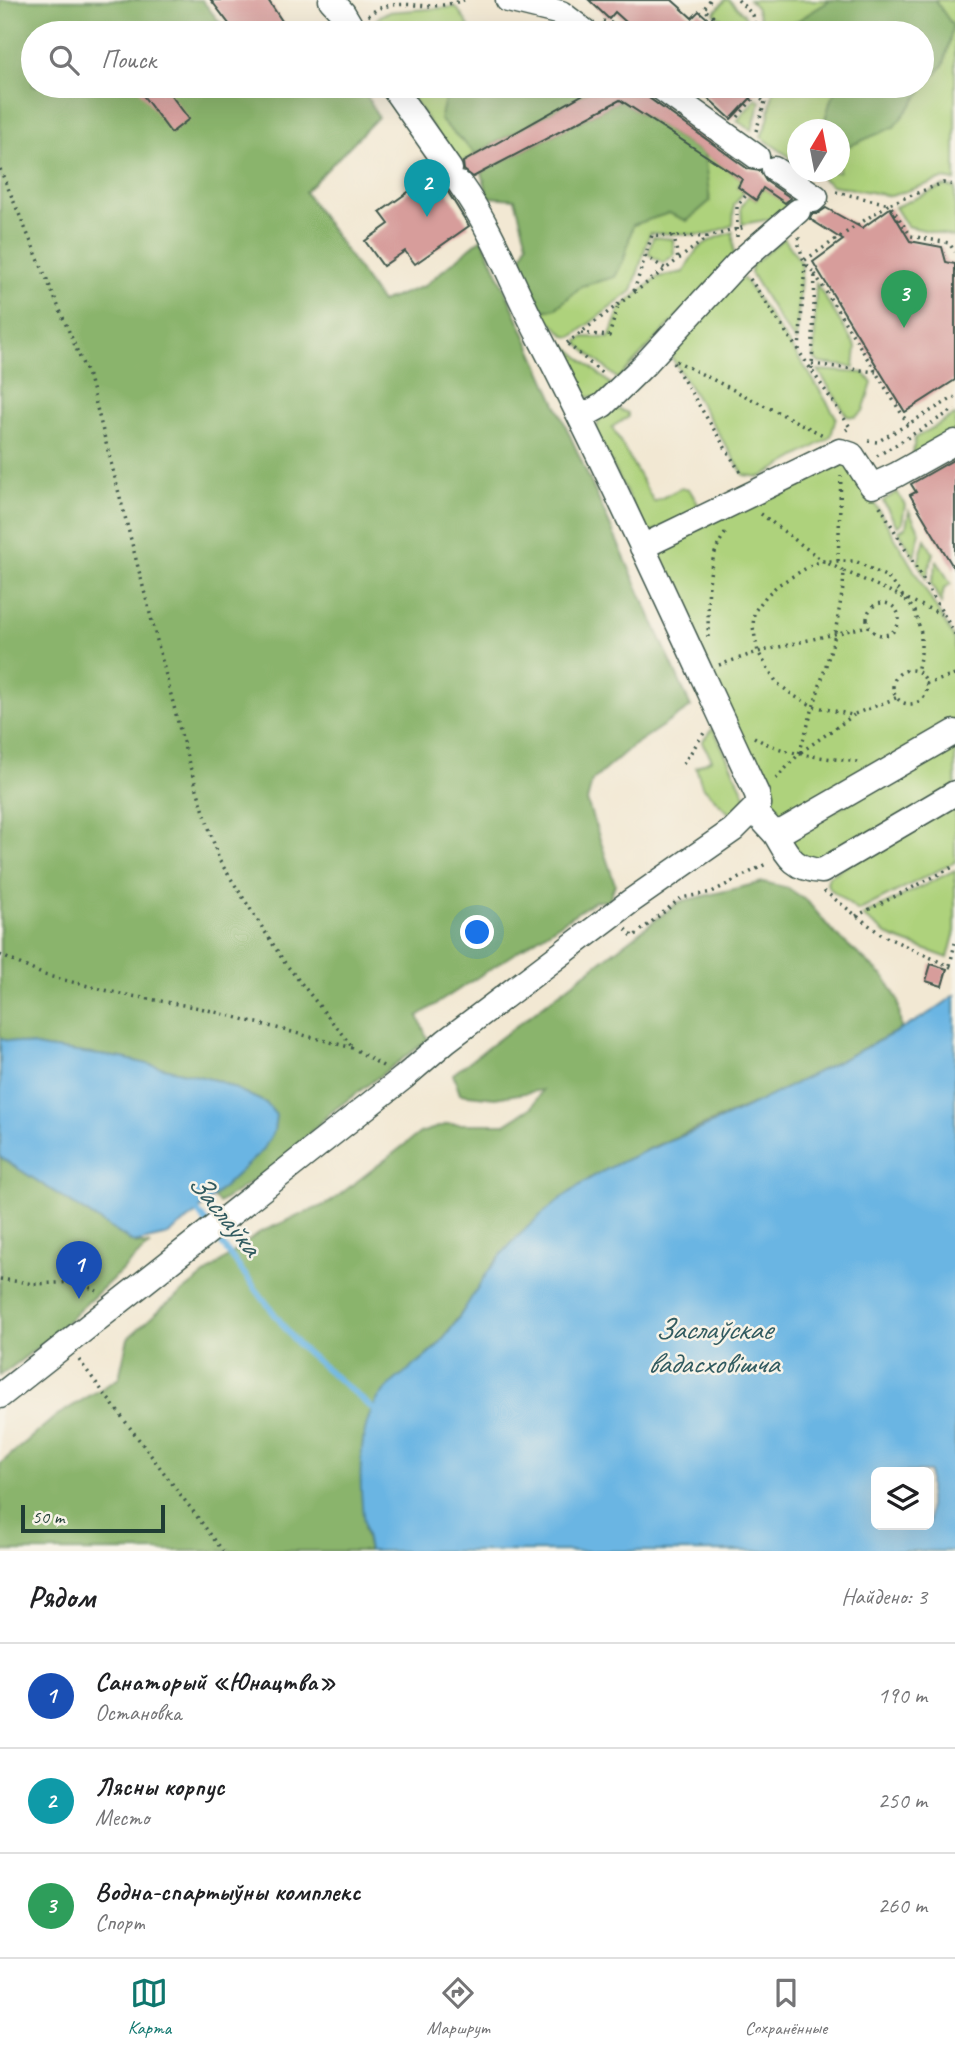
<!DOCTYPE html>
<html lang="ru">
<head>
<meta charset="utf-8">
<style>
	:root { --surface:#fff; --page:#f6f6f6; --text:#202124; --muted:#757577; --line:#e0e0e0; --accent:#0f766e }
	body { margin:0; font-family:Caveat,sans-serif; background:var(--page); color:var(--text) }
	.controls { position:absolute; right:21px; bottom:21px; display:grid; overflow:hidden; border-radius:10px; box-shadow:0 7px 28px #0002 }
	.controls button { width:63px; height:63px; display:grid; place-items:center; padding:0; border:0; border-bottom:2px solid var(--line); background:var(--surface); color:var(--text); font:35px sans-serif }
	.compass { position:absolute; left:787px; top:119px; width:63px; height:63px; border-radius:50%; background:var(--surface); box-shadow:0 7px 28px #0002; rotate:10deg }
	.scale { position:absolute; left:21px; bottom:18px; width:144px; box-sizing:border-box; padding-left:7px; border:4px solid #1f3d34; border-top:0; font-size:19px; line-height:24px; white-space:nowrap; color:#1f3d34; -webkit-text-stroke:5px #f7f3e8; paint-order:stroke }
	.you { position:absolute; left:478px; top:933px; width:24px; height:24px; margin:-18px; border:5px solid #fff; border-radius:50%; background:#1a73e8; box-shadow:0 0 0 10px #1a73e833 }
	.badge { display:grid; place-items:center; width:46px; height:46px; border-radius:50%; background:var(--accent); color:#fff; font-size:23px; font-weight:700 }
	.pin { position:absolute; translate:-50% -58px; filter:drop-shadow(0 2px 4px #0008) }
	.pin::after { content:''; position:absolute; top:37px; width:24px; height:21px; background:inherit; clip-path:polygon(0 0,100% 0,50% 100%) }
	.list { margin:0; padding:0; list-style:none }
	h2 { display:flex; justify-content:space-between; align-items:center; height:91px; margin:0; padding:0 28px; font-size:30px }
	h2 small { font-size:23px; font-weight:400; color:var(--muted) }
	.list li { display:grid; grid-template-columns:46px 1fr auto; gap:21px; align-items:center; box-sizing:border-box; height:105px; padding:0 28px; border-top:2px solid var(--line) }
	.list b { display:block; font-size:26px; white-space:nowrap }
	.list p { margin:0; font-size:23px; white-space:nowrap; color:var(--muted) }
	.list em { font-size:23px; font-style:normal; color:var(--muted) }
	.icon { flex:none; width:38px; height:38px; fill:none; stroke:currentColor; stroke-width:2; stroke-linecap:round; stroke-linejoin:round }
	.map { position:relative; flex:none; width:955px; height:1551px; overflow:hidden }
	.search { position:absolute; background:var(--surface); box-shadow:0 7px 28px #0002; left:21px; right:21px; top:21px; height:77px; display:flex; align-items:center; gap:18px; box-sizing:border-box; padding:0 24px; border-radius:38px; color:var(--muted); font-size:26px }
	.sheet { height:406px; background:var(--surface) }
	nav { display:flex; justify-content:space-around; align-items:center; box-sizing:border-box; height:98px; border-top:2px solid var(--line); background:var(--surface); font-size:19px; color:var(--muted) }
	nav a { display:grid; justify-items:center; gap:4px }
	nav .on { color:var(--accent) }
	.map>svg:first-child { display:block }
</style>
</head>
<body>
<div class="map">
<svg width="955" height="1551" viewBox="0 0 955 1551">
	<rect width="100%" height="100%" fill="#f7f3e8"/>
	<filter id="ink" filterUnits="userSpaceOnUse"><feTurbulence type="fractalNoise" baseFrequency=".0143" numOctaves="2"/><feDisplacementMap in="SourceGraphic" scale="14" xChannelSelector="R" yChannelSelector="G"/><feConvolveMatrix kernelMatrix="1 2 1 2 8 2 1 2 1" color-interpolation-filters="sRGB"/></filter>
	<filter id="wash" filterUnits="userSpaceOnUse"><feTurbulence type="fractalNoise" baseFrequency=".00686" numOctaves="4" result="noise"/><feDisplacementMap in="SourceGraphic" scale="28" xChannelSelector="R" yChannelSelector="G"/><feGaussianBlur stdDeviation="1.57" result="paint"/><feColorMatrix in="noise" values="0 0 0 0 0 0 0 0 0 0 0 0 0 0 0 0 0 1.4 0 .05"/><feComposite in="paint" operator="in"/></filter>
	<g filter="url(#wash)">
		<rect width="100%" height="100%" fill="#f2e8d3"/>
		<!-- green -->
		<path fill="#aed27c" stroke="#668858" stroke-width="2" d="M 725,0 L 729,0 L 744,14 L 753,33 L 737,33 L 714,13 Z
			M 749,0 L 955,0 L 955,181 L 943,179 L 891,196 L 832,185 L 812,172 L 839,172 L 839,130 L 797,130 L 797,162 L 761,137 L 768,120 L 774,86 L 922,86 L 922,33 L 765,33 L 756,7 Z
			M 456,7 L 469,26 L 458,33 L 371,33 C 373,21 377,17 388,12 Z
			M 404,86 L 448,86 L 441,120 L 476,154 L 458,164 Z
			M 756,98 L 760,102 L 752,130 L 737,121 Z
			M 704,154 L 742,179 L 738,187 L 744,192 L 734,205 L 733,225 L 707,235 L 650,233 L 632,291 L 572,337 L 566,336 L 540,312 L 556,308 L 582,286 L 615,276 L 624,259 L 632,225 L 669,213 Z
			M 944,186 L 955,188 L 955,237 L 907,226 L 895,207 Z
			M 763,188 L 794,208 L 783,217 L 742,224 L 741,207 L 749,195 L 756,200 Z
			M 733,232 L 734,257 L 618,379 L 578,344 L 578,341 L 584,337 L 609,338 L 620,308 L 658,277 L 684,272 C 695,246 706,240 733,232 Z
			M 653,237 L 673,239 L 674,255 L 663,263 L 648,254 Z
			M 784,238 L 802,264 L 796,342 L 780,321 L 751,273 L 752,265 Z
			M 738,279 L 744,279 L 809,373 L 836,417 L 831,436 L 826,440 L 761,477 L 744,475 L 672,358 L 668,349 Z
			M 816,283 L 856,347 L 854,367 L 819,363 L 814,358 Z
			M 549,331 L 612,385 L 598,398 L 581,396 Z
			M 818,370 L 864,373 L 872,383 L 863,411 L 855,417 L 847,416 Z
			M 615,408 L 628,413 L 628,417 L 612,427 L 654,502 L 681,488 L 689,489 L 698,504 L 691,516 L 647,534 L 596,432 C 598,419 603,412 615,408 Z
			M 955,415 L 955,434 L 912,461 L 915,438 Z
			M 832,459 L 852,465 L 955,640 L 955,728 L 787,820 L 779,817 L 765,791 L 658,557 L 665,546 Z
			M 897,492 L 905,505 L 902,523 L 897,526 L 883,501 Z
			M 909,511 L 920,532 L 914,557 L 899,531 L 906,527 Z
			M 925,539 L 933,553 L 926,579 L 918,563 Z
			M 937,561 L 951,584 L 944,588 L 941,603 L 931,584 Z
			M 713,728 L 746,797 L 733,814 L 730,814 L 702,786 L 696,767 L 712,759 L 702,742 Z
			M 955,741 L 955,786 L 826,861 L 804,859 L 788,838 Z
			M 955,803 L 955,862 L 858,911 L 829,888 L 827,883 L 829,876 Z
			M 955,870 L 955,931 L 948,958 L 891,937 L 862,916 Z"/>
		<!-- forest -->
		<path fill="#8ab46c" stroke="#547850" stroke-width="2" d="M 0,0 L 202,0 L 228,33 L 33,33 L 33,86 L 356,86 L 365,92 L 378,117 L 305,192 L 381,302 L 424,286 L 482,238 L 691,707 L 631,747 L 592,781 L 587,801 L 615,884 L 609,901 L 595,901 L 418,1016 L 428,1040 L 330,1113 L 276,1166 L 219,1203 L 213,1197 L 237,1174 L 266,1103 L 219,1081 L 122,1058 L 46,1048 L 0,1039 Z
			M 831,0 L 935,0 L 953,26 L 944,64 L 894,127 L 840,150 L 839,130 L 822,129 L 831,99 L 839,86 L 922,86 L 922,33 L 785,33 L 784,29 Z
			M 448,86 L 599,86 L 476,154 L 440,120 Z
			M 620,100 L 704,154 L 710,201 L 687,221 L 669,213 L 633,225 L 624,259 L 615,277 L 582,286 L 556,308 L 542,311 L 521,260 L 527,243 L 515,199 L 488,197 L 482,172 Z
			M 763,882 L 788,888 L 808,902 L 832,931 L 885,978 L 898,1000 L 901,1029 L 763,1100 L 648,1149 L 590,1178 L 463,1311 L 439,1344 L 421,1361 L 364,1528 L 369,1551 L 0,1551 L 0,1464 L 56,1416 L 119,1378 L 128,1338 L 163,1307 L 260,1232 L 329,1203 L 420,1133 L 448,1124 L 505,1124 L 532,1107 L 542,1090 L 495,1098 L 460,1094 L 453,1074 L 679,902 Z
			M 0,1157 L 134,1243 L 149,1245 L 45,1342 L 0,1376 Z"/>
		<!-- water -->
		<path fill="#6bb5e3" stroke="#45798c" stroke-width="2" fill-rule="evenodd" d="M 955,995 L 955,1551 L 369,1551 C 360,1509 352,1433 380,1396 C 395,1375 422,1364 439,1344 C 462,1319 475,1287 496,1261 C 520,1231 558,1198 591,1178 C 628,1156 668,1142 707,1126 C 754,1106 799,1081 845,1058 C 882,1039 922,1021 955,995 ZM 876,1472 L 929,1472 L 929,1525 L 876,1525 Z
			M 0,1039 L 46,1048 L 122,1058 L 219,1081 L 266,1103 L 276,1115 L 274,1131 L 263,1150 L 194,1215 L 168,1235 L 134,1243 L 0,1157 Z"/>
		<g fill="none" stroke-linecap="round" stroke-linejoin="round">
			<!-- stream -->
			<path stroke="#6bb5e3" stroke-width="6" d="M 194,1207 L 209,1226
				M 215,1235 L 298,1345 L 372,1408"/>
		</g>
		<g id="blocks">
			<!-- building -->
			<path fill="#d79d9b" d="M 211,0 L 268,0 L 290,33 L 236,33 Z
				M 589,0 L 672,0 L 692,18 L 699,11 L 724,33 L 638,33 L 615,12 L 609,19 Z
				M 136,86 L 164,86 L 189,119 L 171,133 Z
				M 598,86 L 643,86 L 649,98 L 748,169 L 760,171 L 766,181 L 791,198 L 785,203 L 763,188 L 756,200 L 738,187 L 742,179 L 620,100 L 473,177 L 464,170 L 463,162 Z
				M 695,86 L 762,86 L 731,119 Z
				M 435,173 L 445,183 L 448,192 L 469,226 L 415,264 L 405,251 L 383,266 L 365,241 L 389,224 L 380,212 Z
				M 826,208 L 862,228 L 890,208 L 910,241 L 942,247 L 946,262 L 955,264 L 955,380 L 905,412 L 813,262 L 843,240 L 810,219 L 812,214 L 817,214 Z
				M 955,459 L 955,570 L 910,495 L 916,492 L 911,484 Z
				M 931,964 L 947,969 L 942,986 L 926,981 Z"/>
		</g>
	</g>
	<g filter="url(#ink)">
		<use href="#blocks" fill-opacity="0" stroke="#3f574c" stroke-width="2"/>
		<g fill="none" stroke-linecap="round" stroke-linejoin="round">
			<!-- minor casing -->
			<g stroke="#3f574c" stroke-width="27">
				<path id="minor" d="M 331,0 L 343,13 L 355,33
					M 508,0 L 561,13 L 587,33
					M 392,86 L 450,169
					M 658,86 L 757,157
					M 774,169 L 816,197 L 813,200
					M 581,417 L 603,405 L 645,364 L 738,263 L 798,211
					M 642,547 L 840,451 L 852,455 L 872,486 L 896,475 L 955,442
					M 754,811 L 776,835 L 955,732
					M 776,835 C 789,858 794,869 822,871 L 955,793
					M 0,1396 L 403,1078 L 446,1041 L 631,901 L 733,830 L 759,804 L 757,794 C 685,640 616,485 538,334 C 512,284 493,230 460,184"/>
			</g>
			<!-- path -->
			<path stroke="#3f574c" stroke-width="3.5" stroke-dasharray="2 5" stroke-linecap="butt" d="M 710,0 L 704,9 L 733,33
				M 738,0 L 753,15 L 758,33
				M 368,16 C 384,0 409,5 431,6 C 442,6 454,3 464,0
				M 603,21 L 611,23 L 623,33
				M 464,33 L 470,29
				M 738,117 L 756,95 L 765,102
				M 756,131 L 765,102 L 768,86
				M 0,169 L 90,381 L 187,757 L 219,860 L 285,963 L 353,1048
				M 836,192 L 889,204 L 943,183 L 955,185
				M 674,235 L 678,260
				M 737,237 L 737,206 L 747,194
				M 645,256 L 666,269
				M 805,260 L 889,204 L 911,236 L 949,243 L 955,252
				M 807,265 L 815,274 L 812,369
				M 815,274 L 908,424
				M 750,279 L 850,427 L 846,430
				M 634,291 L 652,235 L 707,237
				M 581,333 L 609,336 L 618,306
				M 567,343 L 708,237 L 745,227
				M 568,344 L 605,376
				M 799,350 L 805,264 L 799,246 L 799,237
				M 676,361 L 823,435
				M 673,363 L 742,475
				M 812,364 L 876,372
				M 868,441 L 877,442 L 955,397
				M 877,456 L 955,409
				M 880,506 L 955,634
				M 761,514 L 823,561 L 844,571 L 843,588 L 834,639 L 799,754 L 773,782
				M 838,561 L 841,476
				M 844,571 L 941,614
				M867 619a16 16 0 1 1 32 0a16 16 0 1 1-32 0Z
				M 708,637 C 709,602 704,557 728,530
				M 719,665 L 758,652 L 868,626
				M893 687a17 17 0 1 1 34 0a17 17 0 1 1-34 0Z
				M 926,684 L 955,675
				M 896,698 L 852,715 L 813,706 L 794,696 L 777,683 L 758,652 L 753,627 L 754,612 L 767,595 L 778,585 L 813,564 L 823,561 L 855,561 L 887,577 L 915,611 L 921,633 L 921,653 L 917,672
				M 754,737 C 785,756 823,757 858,762
				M 801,752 L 854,715
				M 683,764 L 704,733
				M 824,891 L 882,935 L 955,969
				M 856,916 L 955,866
				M 626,929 L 633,937 L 681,898 L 712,892 L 768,863
				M 0,955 L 44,975 L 121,994 L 200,1008 L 353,1048 L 383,1066
				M 950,965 L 955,943
				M 0,1279 L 34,1284 L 78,1282 L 97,1291
				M 79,1360 L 223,1551"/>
			<!-- minor -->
			<use href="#minor" stroke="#fff" stroke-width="24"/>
		</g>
	</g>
	<g text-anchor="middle" stroke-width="5" stroke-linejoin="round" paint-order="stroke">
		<!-- water labels -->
		<g font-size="30" font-style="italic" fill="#325b60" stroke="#f7f3e8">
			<text transform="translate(225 1214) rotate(51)" y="10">Заслаўка</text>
			<text x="713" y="1339">Заслаўскае<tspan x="713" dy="34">вадасховішча</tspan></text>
		</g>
	</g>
</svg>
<div class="controls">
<button><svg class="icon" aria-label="layers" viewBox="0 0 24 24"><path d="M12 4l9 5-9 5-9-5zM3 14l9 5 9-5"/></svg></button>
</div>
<svg class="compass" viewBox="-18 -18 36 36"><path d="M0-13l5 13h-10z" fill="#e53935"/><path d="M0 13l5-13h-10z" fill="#757577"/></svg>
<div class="scale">50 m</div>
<div class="you"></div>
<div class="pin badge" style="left:79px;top:1299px;background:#1a4fb4">1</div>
<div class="pin badge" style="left:427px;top:217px;background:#0f9aa8">2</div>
<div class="pin badge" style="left:904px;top:328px;background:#2e9e5b">3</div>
<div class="search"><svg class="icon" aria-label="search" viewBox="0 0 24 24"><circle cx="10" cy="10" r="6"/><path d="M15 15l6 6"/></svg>Поиск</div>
</div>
<section class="sheet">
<h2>Рядом<small>Найдено: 3</small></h2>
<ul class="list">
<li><span class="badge" style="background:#1a4fb4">1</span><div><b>Санаторый «Юнацтва»</b><p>Остановка</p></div><em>190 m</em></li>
<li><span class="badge" style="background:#0f9aa8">2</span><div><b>Лясны корпус</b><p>Место</p></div><em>250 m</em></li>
<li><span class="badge" style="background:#2e9e5b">3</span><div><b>Водна-спартыўны комплекс</b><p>Спорт</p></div><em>260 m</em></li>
</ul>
</section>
<nav>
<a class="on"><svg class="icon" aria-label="map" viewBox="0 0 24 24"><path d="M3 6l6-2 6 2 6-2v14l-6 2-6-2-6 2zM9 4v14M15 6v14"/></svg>Карта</a>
<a><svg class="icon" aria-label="directions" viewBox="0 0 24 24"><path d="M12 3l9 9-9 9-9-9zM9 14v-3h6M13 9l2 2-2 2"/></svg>Маршрут</a>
<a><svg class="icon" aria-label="saved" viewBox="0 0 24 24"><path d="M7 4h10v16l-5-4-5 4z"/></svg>Сохранённые</a>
</nav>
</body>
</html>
